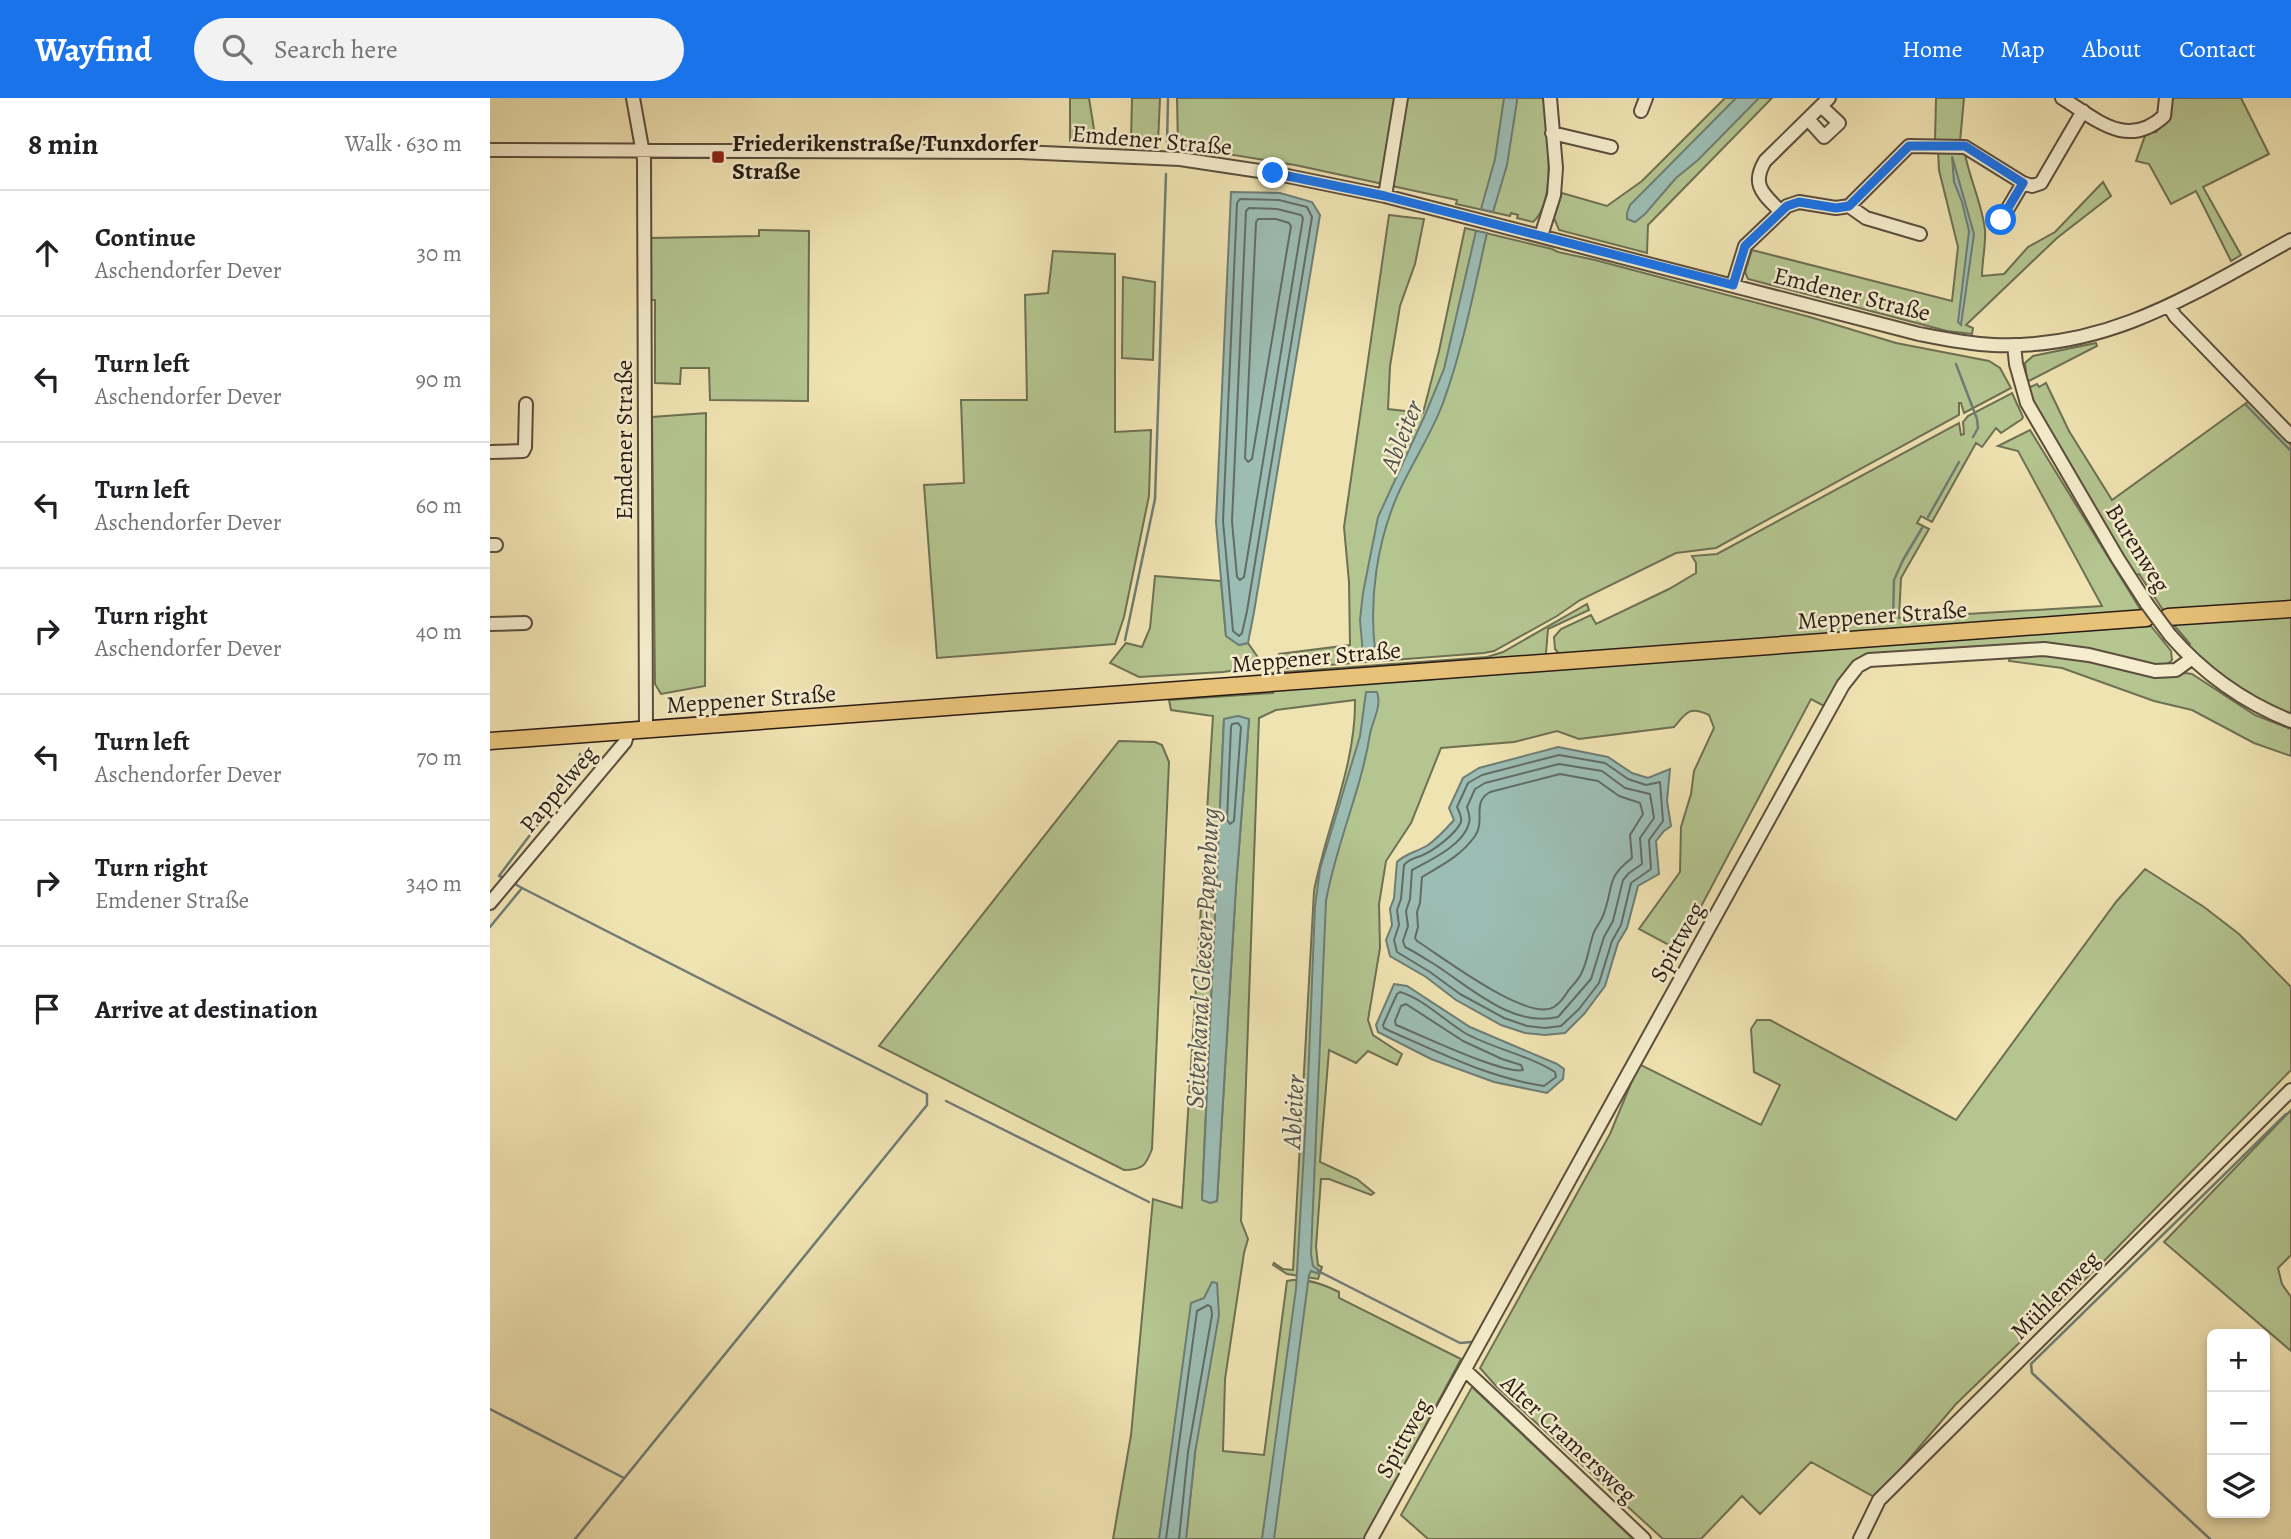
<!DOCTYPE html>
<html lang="en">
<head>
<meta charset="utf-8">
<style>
	:root { --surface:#fff; --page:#f2f2f2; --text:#202124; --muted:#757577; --line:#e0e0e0; --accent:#1a73e8 }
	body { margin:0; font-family:Alegreya,serif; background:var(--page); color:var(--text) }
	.controls { position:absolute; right:21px; bottom:21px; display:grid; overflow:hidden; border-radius:10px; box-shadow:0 4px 10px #0003 }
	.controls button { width:63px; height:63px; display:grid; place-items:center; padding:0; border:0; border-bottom:2px solid var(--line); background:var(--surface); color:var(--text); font:35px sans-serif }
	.stop { position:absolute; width:21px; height:21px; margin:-16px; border:5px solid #1a73e8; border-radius:50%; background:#fff }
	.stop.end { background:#1a73e8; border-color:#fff; box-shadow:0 2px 7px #0008 }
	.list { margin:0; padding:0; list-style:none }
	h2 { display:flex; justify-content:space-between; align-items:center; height:91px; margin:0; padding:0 28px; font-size:30px }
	h2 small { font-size:23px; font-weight:400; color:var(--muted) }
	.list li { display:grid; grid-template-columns:46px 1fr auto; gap:21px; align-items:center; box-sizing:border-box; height:126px; padding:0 28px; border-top:2px solid var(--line) }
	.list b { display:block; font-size:26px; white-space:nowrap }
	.list p { margin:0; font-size:23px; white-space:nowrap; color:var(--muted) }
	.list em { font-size:23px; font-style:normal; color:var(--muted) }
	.icon { flex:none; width:38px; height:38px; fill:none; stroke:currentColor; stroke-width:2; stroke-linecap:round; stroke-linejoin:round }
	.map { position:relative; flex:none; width:1801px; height:1441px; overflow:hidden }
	header { display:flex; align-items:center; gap:42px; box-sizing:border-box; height:98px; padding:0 35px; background:var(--accent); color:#fff }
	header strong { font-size:33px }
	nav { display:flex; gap:38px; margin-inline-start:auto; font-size:24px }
	.search { width:490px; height:63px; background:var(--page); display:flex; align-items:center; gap:18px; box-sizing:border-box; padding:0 24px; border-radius:38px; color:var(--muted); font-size:26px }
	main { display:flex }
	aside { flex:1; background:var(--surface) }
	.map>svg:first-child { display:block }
</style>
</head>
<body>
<header>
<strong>Wayfind</strong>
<div class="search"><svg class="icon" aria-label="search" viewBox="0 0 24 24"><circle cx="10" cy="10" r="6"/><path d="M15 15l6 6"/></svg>Search here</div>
<nav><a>Home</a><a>Map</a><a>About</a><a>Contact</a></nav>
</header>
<main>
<aside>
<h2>8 min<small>Walk · 630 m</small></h2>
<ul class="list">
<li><svg class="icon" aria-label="ahead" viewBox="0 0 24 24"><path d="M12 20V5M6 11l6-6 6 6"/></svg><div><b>Continue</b><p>Aschendorfer Dever</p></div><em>30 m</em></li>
<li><svg class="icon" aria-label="left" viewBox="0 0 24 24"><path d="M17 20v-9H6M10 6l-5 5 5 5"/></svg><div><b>Turn left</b><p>Aschendorfer Dever</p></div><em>90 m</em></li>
<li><svg class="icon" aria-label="left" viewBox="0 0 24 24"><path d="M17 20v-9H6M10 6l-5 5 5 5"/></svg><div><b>Turn left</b><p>Aschendorfer Dever</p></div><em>60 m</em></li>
<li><svg class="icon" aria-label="right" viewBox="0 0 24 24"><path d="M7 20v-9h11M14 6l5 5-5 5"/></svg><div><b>Turn right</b><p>Aschendorfer Dever</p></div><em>40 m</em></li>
<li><svg class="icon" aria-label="left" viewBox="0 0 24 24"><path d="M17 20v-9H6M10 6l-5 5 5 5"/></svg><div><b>Turn left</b><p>Aschendorfer Dever</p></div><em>70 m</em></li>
<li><svg class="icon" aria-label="right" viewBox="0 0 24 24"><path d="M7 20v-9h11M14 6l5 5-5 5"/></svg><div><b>Turn right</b><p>Emdener Straße</p></div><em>340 m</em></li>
<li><svg class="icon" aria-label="arrive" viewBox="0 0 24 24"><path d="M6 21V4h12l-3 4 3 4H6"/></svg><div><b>Arrive at destination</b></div></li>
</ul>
</aside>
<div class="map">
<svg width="1801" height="1441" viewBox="0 0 1801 1441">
	<rect width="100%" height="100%" fill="#f0e3b2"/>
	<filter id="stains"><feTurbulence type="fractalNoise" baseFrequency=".00286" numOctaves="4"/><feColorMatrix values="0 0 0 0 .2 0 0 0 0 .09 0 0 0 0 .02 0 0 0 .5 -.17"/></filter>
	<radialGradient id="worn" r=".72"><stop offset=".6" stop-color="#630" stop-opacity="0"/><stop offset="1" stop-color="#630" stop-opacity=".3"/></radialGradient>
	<!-- green -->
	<path fill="#b4c590" stroke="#6e7054" stroke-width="2" fill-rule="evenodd" d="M 580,0 L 599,0 L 606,44 L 580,43 Z
		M 642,0 L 670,0 L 668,45 L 641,45 Z
		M 687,0 L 1054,0 C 1056,30 1068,103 1043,124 L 1027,120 L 1028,117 L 1021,115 L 1020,118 L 966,106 L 967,102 L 805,67 L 688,48 Z
		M 1235,0 L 1282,0 L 1158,127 L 1157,155 L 1069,132 L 1064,120 L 1072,95 L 1117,108 L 1152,83 Z
		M 1446,0 L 1474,0 L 1470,44 L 1445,43 Z
		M 1681,0 L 1751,0 L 1779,56 L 1713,89 L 1751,157 L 1741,163 L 1706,93 L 1681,106 L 1659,66 L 1646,63 L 1656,35 L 1666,34 L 1678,20 Z
		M 1448,52 L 1470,53 L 1475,56 C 1480,82 1492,106 1495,132 C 1496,147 1492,163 1492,178 L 1514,176 L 1538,149 L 1565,134 L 1613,84 L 1621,98 L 1567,140 L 1476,227 L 1483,230 L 1482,236 L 1457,233 L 1258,181 L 1255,174 L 1262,152 L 1462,203 L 1468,149 L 1449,72 Z
		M 899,117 L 934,121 L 925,166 L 910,208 L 900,268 L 898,311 L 933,315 L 949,253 L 975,130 L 1062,151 L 1068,154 L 1105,162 L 1320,219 L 1406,245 L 1499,263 L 1510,270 L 1521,290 L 1474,315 L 1471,305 L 1469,305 L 1469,317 L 1226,450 L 1186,455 L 1090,502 L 1067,518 L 1004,553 L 994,555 L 787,571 L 789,556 L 860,547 L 859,484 L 854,429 Z
		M 269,132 L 319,133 L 318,303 L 220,302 L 219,270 L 191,270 L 190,286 L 165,285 L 165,202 L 160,202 L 160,140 L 269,138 Z
		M 563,153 L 625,156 L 625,334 L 661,332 L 659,398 L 634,519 L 625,546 L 447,560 L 434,387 L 474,385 L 471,302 L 537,302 L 535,197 L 558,195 Z
		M 633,179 L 665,184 L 663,262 L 632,260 Z
		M 1606,245 L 1607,248 L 1539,283 L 1537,282 L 1535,265 L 1543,258 Z
		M 1556,285 L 1579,333 L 1622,402 L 1759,303 L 1801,347 L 1801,503 L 1673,512 L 1649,476 L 1645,478 L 1549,315 L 1538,290 L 1547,286 L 1549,289 Z
		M 1522,295 L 1533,319 L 1532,321 L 1511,335 L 1506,330 L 1492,349 L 1486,345 L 1442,424 L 1431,418 L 1427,425 L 1439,431 L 1411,480 L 1409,520 L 1612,508 L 1528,353 L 1508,348 L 1540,332 L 1652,514 L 1070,557 L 1065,551 L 1064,539 L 1071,531 L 1101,517 L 1106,526 L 1179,491 L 1206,475 L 1206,465 L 1202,458 L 1227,456 L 1469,325 L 1471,337 L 1474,336 L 1473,324 L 1478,318 Z
		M 216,315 L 215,588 L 171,596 L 165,586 L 162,319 Z
		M 665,478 L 731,483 L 736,538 L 749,547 L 758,545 L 774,568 L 733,574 L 649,579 L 620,565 L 636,545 L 652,549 L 660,530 Z
		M 1097,506 L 1099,512 L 1058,531 L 1056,555 L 1054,558 L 781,578 L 781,575 L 997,559 L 1013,554 Z
		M 1801,517 L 1801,616 C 1758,600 1732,579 1697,549 L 1700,546 L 1683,526 Z
		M 1661,528 L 1681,553 L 1682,562 L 1679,565 L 1670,568 L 1595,552 L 1379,558 L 1336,609 L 1321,601 L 1188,852 L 1149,831 L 1190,774 L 1191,729 L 1201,696 L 1204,673 L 1224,630 L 1219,617 C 1199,608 1197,614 1184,629 L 1089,641 L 1067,633 L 1024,644 L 951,650 L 921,725 L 896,763 L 889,806 L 890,850 L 878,922 L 883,937 L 912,956 L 907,967 L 878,953 L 866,965 L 839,952 L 830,1064 L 867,1081 L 884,1095 L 881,1097 L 839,1081 L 831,1081 L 826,1149 L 828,1167 L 832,1169 L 828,1181 L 797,1176 L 783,1167 L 784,1165 L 793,1171 L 803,1172 L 824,793 C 836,730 866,667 865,602 L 786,612 L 769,620 L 751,1123 L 758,1141 L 754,1155 L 735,1281 L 733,1353 L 774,1357 L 797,1183 C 815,1179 833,1186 849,1194 L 849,1200 L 971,1261 L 875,1441 L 696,1441 L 705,1355 L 673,1419 L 669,1441 L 623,1441 L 641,1337 L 663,1101 L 692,1110 L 723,618 L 681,612 L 679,602 L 783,595 L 784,590 L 938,582 L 976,576 ZM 748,618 L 759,622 L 746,788 L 727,1103 L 720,1105 L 712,1101 L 734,621 Z
		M 1569,556 L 1673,577 L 1695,575 L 1702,576 L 1765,617 L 1801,631 L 1801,658 L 1764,645 L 1702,612 L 1664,603 L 1572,570 L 1519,563 L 1520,559 Z
		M 629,643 L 665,644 L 672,647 L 679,664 L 662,1051 C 656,1067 653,1072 634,1072 L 389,948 Z
		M 1655,771 L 1714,809 L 1749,836 L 1801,889 L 1801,972 L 1617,1160 L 1466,1306 L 1386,1400 L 1321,1364 L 1270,1416 L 1252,1398 L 1211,1441 L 1173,1441 L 1006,1288 L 990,1270 L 1120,1036 L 1149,966 L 1271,1027 L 1290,987 L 1264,974 L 1261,931 L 1267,922 L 1280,922 L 1466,1022 L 1626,804 Z
		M 1801,1012 L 1801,1157 L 1788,1170 L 1792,1186 L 1801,1199 L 1801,1253 L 1674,1144 Z
		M 982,1289 L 1143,1441 L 938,1441 L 911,1417 Z"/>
	<!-- water -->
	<path fill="#9cbdb4" stroke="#6e7d75" stroke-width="2" d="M 1014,0 L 1027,0 L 1027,3 L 1017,67 L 1003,114 L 991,111 L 1005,61 Z
		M 1246,0 L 1269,0 L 1208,62 L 1186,80 L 1155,116 L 1145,124 L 1137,121 L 1137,115 L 1140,107 Z
		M 1462,58 L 1484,136 L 1471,227 L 1468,224 L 1479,133 L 1472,104 L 1464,84 Z
		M 741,94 L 790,95 L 822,104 L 830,117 L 764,514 L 758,545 L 749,547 L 736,538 L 726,424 Z
		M 986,133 L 997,135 C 984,192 973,250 953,305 C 941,337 922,365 908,396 C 887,444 879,500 885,552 L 884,555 L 873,556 L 870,522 L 873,495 L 888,419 L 935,317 L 954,271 Z
		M 876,594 L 887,594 C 892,608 883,621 880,636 C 871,693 846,746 836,803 L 821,1156 L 823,1168 L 830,1173 L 829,1176 L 821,1173 L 819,1177 L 784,1441 L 772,1441 L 806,1191 L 818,984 L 825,808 L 830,771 L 870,638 Z
		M 748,618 L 759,621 L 746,788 L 727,1103 L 720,1105 L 712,1102 L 734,621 Z
		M 1068,649 L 1118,659 L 1142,675 L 1158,680 L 1180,671 L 1177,703 L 1181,728 L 1174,733 L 1166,743 L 1169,776 L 1148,788 L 1137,830 L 1128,845 L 1115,888 L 1094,916 L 1075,935 L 1055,937 L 1035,935 L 1011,927 L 966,902 L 936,879 L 900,858 L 896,842 L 902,827 L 900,811 L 904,800 L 907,764 C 916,755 927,754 938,747 C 948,740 956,731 964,722 L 959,710 L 973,680 L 989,670 Z
		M 904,886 L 917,888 L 980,929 L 1067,966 L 1074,971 L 1073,981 L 1057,995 L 1004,984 L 941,961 L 888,934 L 886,927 Z
		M 722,1184 L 727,1185 L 729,1217 L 705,1355 L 696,1441 L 669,1441 L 701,1205 L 714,1200 Z"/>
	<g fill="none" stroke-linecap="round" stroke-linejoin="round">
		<!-- shore -->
		<path stroke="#626c66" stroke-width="2" d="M 750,101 L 789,102 L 817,109 L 822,119 L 757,513 L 752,535 L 749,538 L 743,533 L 733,423 L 747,105 Z
			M 759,110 L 787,111 L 811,117 L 813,120 L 754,479 L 750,482 L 747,479 L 742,423 L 756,113 Z
			M 768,121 L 786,121 L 799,125 L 801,128 L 762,361 L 758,364 L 755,360 L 766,124 Z
			M 748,625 L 751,629 L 744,723 L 740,726 L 737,722 L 741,629 L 742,626 Z
			M 1069,657 L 1115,665 L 1138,681 L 1156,687 L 1170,684 L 1173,723 L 1159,742 L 1161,771 L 1141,785 L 1131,827 L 1122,843 L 1109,885 L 1089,911 L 1071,928 L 1055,930 L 1037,928 L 1014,920 L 970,896 L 940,874 L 907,854 L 904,842 L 909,827 L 907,812 L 911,801 L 914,767 C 919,761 926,760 933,757 C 944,752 966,736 971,724 C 972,719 969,713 967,709 L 978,685 L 992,677 Z
			M 1069,666 L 1112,673 L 1135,690 L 1160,696 L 1164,720 L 1150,740 L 1152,766 L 1139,775 L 1133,782 L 1123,823 L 1114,839 L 1101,881 L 1068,919 C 1022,930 980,889 944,866 C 934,860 925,854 915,849 L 913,843 L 918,828 L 916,813 L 920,801 L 922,772 C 939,763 974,747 979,725 C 981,719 978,714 977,709 L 985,691 L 995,685 Z
			M 1070,676 L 1108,683 L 1129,698 L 1150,705 L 1153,716 L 1140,737 L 1142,760 C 1116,780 1124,787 1114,815 C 1112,822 1107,828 1104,834 C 1099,847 1098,863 1091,876 C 1088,882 1083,887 1078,893 C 1075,898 1070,905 1064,909 C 1038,925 951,858 927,843 L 925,840 L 928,829 L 927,814 L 930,805 L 932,779 C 952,767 971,758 985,738 C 996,722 981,705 1000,694 Z
			M 910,894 C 932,900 955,923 975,935 C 1003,951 1037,956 1065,974 L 1066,979 L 1054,988 C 1000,980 950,955 900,933 L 894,930 L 893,927 L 907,896 Z
			M 916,906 L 973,943 L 1012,961 L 1031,967 L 1033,972 C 1014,977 929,936 906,927 L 905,923 L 911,908 Z
			M 676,1441 L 707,1213 L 718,1207 L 721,1209 L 722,1217 L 698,1354 L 689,1441"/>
		<!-- stream -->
		<path stroke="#6e7d75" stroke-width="2.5" d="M 677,47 L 678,0
			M 1466,266 L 1487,321 L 1488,330 L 1483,339
			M 1756,307 L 1801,353
			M 1438,419 L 1469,364
			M 1403,521 L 1404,482 L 1413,462 L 1432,430
			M 635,542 L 665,401 L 676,76
			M 12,779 L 9,778 L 86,676 L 90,656
			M 32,790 L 437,996 L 437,1007 L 85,1441
			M 0,829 L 32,790 L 25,786
			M 456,1003 L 659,1104
			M 828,1173 L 970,1245 L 981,1244
			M 0,1311 L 134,1380
			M 1720,1441 L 1542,1275 L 1541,1266 L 1796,1016"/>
		<!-- minor casing -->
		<g stroke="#5b4e3e" stroke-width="16">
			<path id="minor" d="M 143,0 L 154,61 L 156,631
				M 1572,0 C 1606,21 1637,52 1674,18 L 1676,0
				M 1151,13 L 1156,0
				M 1318,21 L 1334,39 L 1349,25 L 1331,8
				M 1062,35 L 1121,49
				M 0,52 L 530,54 L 690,61 L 783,75 L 895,98 L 1429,236 C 1454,241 1478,246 1503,247 C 1619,252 1704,195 1801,142
				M 895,98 L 911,0
				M 1359,108 L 1376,120 L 1430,136
				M 1291,114 C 1275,97 1260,88 1275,63 L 1339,0
				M 1511,122 L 1533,85
				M 1051,138 L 1064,97 L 1066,70 L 1060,0
				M 1243,187 L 1255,148 L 1297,108 L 1309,104 L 1346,110 L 1359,108 L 1419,48 L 1475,49 L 1533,85 L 1542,88 L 1551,85 L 1593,13
				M 1679,208 L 1685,218 L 1801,338
				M 1524,247 L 1526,266 L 1537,305 L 1628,461 L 1657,506
				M 0,354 L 33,353 L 35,349 L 36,306
				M 0,447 L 6,447
				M 0,526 L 35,525
				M 1680,537 C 1714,576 1753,604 1801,623
				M 0,805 L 135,644 L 138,634
				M 975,1272 L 1154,1441
				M 881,1441 L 1353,587 L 1368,568 L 1379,562 L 1554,551 L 1599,557 L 1665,573 L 1686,572 L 1701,561
				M 1370,1441 L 1389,1402 L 1801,992"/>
		</g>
		<!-- major casing -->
		<g stroke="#291c17" stroke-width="19">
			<path id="major" d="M 1678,519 L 1801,511
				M 0,643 L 1656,520"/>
		</g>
		<!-- minor -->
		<use href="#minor" stroke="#f5edcd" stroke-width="12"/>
		<!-- major -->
		<use href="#major" stroke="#e8c279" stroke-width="16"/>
		<!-- minor-bridge casing -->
		<g stroke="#5b4e3e" stroke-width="16" stroke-linecap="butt">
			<path id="minor-bridge" d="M 1657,506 L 1680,537"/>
		</g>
		<!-- minor-bridge -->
		<use href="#minor-bridge" stroke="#f5edcd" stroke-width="12"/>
	</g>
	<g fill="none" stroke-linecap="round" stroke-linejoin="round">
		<!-- route -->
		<path stroke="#1a73e8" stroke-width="9" d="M 783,75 L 895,98 L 1243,187 L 1255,148 L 1297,108 L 1309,104 L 1346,110 L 1359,108 L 1419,48 L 1475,48 L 1533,85 L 1511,122"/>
	</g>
	<!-- markers -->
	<rect fill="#8f2418" stroke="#f5edcd" stroke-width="2.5" x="221" y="52" width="14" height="14" rx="3.5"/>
	<g text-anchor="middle" stroke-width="5" stroke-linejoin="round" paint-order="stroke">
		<!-- street labels -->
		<g font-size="24" fill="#291c17" stroke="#f5edcd">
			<text transform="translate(662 42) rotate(5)" y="8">Emdener Straße</text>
			<text transform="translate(1362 196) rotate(14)" y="8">Emdener Straße</text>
			<text transform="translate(134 342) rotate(-90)" y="8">Emdener Straße</text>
			<text transform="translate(1648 450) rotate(58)" y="8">Burenweg</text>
			<text transform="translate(1392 517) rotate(-4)" y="8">Meppener Straße</text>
			<text transform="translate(826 559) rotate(-5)" y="8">Meppener Straße</text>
			<text transform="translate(261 601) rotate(-4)" y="8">Meppener Straße</text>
			<text transform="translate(68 691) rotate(-50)" y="8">Pappelweg</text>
			<text transform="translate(1187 844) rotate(-61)" y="8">Spittweg</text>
			<text transform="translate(1565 1197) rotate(-45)" y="8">Mühlenweg</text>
			<text transform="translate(913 1340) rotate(-61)" y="8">Spittweg</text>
			<text transform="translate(1079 1341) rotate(43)" y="8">Alter Cramersweg</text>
		</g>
		<!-- poi labels -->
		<g font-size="24" font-weight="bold" fill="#291c17" stroke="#f5edcd" text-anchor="start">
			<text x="242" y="53">Friederikenstraße/Tunxdorfer<tspan x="242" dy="28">Straße</tspan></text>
		</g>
		<!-- water labels -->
		<g font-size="26" font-style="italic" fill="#51544e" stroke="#f5edcd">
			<text transform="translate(911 338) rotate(-68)" y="9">Ableiter</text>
			<text transform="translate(712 860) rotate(-87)" y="9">Seitenkanal Gleesen-Papenburg</text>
			<text transform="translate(803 1014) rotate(-87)" y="9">Ableiter</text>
		</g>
	</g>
	<rect width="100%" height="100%" filter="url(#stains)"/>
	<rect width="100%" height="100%" fill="url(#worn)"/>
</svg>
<div class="controls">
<button>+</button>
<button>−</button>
<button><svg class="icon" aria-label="layers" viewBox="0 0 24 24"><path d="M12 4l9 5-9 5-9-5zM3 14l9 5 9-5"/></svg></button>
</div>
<div class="stop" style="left:1511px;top:122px"></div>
<div class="stop end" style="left:783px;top:75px"></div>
</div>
</main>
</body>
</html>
